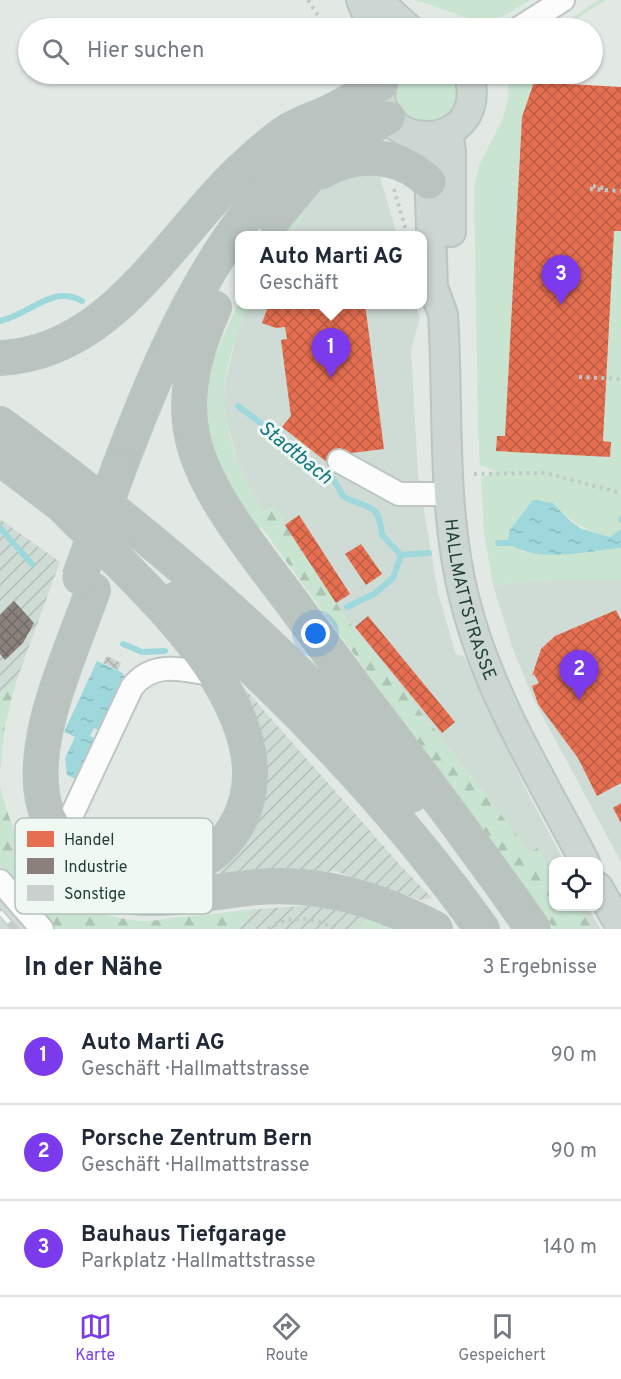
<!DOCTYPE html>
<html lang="de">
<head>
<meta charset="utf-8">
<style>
	:root { --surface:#fff; --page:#f6f6f7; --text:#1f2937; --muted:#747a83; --line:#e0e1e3; --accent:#7c3aed }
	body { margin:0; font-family:Overpass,sans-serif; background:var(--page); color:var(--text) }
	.controls { position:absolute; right:18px; bottom:18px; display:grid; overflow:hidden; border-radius:12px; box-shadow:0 2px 4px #0004 }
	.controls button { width:54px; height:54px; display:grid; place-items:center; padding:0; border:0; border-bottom:2px solid var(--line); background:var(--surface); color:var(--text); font:30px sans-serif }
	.you { position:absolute; left:316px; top:634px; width:21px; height:21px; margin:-15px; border:4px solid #fff; border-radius:50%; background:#1a73e8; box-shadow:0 0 0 9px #1a73e833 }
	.badge { display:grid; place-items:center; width:39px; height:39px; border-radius:50%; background:var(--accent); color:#fff; font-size:20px; font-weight:700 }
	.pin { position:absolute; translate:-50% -50px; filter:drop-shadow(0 2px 3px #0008) }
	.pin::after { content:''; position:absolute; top:32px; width:21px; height:18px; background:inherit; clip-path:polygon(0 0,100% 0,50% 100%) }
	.popup { position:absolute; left:235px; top:231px; width:192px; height:78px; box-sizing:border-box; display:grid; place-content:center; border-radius:12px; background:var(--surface); filter:drop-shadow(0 2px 4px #0005); font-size:20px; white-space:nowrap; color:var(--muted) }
	.popup b { font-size:22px; color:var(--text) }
	.popup::after { content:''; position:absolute; left:50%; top:100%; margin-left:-12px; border:12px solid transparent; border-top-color:var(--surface) }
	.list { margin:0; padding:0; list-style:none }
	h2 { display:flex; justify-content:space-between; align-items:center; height:78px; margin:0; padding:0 24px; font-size:26px }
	h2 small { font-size:20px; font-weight:400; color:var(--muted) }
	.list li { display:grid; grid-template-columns:39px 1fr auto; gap:18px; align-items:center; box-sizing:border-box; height:96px; padding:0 24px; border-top:2px solid var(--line) }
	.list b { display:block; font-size:22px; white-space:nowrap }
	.list p { margin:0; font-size:20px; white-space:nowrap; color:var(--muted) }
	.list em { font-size:20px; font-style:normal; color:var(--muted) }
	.icon { flex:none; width:33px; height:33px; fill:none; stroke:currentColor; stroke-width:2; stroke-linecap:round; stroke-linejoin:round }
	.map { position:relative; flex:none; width:621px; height:929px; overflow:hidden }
	.search { position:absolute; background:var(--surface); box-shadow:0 2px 4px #0004; left:18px; right:18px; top:18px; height:66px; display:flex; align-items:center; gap:15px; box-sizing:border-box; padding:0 21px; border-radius:33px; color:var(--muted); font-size:22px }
	.sheet { height:366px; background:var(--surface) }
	nav { display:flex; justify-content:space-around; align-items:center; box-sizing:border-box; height:84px; border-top:2px solid var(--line); background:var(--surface); font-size:16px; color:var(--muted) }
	nav a { display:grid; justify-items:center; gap:3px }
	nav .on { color:var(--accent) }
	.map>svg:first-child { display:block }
</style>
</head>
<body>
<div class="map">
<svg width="621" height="929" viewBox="0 0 621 929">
	<defs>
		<pattern id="industrial-furrows" width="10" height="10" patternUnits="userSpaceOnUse" patternTransform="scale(1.5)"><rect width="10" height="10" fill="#cfdbd5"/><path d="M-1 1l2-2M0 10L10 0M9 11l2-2" fill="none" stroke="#b1bdb7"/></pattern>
		<pattern id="forest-firs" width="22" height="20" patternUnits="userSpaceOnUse" patternTransform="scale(1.5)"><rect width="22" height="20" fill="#c9e4d0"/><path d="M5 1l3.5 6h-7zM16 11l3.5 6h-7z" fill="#acc5b3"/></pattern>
		<pattern id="water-ripples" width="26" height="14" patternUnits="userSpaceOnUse" patternTransform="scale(1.5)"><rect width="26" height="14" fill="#9ed8dc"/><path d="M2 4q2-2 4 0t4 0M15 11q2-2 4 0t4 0" fill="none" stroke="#88babd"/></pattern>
		<pattern id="shops-cross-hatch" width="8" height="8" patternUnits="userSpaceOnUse" patternTransform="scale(1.5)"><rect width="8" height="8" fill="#e76f51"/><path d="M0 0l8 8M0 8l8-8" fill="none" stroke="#bb5d44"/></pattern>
		<pattern id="industry-cross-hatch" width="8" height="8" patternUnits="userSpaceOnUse" patternTransform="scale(1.5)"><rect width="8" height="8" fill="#8a817c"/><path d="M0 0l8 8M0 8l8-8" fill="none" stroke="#706b66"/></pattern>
		<pattern id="building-cross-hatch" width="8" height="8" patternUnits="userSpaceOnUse" patternTransform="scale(1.5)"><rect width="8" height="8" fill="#c9d0cd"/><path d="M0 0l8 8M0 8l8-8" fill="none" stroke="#acb4b0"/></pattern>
	</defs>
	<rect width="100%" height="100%" fill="#e2e9e5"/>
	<!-- built -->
	<path fill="#cfdbd5" d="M 378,170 L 397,235 L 289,236 L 303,217 L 297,212 L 330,179 Z
		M 249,305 L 416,305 L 420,318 L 411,349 L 418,475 L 438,593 L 456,655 L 464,656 L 525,788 L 564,861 L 554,862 L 553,872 L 537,849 L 530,854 L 478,784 L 346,618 L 275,507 L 263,512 L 240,469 L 223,408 L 226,380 L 238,329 Z
		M 617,578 L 621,580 L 621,862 L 535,702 L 514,652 L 493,585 L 551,580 Z
		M 0,881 L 42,929 L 0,929 Z
		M 578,907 L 588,907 L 600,929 L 593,929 Z"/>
	<!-- industrial -->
	<path fill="url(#industrial-furrows)" d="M 0,519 L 60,562 L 17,679 L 0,695 Z
		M 245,689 L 401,866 L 432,898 L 421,900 L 335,871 L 224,883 L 218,866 L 249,828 L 241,695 Z
		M 315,905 L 373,918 L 364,921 L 360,929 L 236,929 L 250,917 L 246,910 Z"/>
	<!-- green -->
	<path fill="#c9e4d0" d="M 416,0 L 530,0 L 508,14 L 482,23 Z
		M 599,0 L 606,0 L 562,28 L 556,28 Z
		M 401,74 L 454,74 C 486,133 371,142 401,74 Z
		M 508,74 L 536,74 L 522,117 L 505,436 L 497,436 L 497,451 L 610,457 L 611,442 L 603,441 L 614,231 L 621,231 L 621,529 L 610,537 C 582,529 573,524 553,503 L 521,552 L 552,554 L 621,548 L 621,580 L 551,580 L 493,585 L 484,533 L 481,479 L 495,471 L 480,465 L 478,430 L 474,188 L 479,165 L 502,121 L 508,99 Z
		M 297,212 L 303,217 L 289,235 L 278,236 Z
		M 239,302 L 249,305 C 211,392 219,430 263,512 L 254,517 L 261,527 L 259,529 C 227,483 190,429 210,369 C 218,346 229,324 239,302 Z"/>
	<!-- forest -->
	<path fill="url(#forest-firs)" d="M 275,507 L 346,618 L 478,784 L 530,853 L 537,848 L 553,872 L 554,906 L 578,907 L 593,929 L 554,929 L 254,517 Z
		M 17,678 L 5,725 L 0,771 L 0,695 Z
		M 0,786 C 19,864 57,913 141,921 C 151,922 162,919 173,918 C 197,916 221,913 246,910 L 250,917 L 236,929 L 54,929 L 0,866 Z
		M 373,918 L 405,929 L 360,929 L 364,921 Z"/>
	<!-- water -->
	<path fill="url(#water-ripples)" d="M 533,500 L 553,503 L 570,521 L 582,529 L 610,537 L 621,529 L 621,548 C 586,551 538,564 508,543 L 509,531 Z
		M 97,661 L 123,673 L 126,683 L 103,732 L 94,728 L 90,736 L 99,740 L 79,781 L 67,775 L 65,758 L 75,737 L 64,732 Z"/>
	<!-- shops -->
	<path fill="url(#shops-cross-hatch)" d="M 534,82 L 621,87 L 621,231 L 614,231 L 603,441 L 611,442 L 610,457 L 496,451 L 497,436 L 505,436 L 522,117 Z
		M 269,304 L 365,304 L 384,449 L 343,454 L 333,467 L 282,427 L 291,416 L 281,340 L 287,339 L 285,327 L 276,328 L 262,323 Z
		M 299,515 L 350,594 L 336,603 L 285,525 Z
		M 361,544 L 382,574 L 366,585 L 345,554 Z
		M 616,610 L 621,620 L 621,783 L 597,796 L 578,758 L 538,704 L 532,686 L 539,683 L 534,674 L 532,676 L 541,649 L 555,636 Z
		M 368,616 L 455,722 L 442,733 L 355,627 Z
		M 621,803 L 621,823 L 613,808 Z"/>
	<!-- industry -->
	<path fill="url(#industry-cross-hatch)" d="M 14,601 L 34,623 L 23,643 L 5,660 L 0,654 L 0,615 Z"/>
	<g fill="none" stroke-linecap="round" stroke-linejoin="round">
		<!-- stream -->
		<path stroke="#9ed8dc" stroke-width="6" d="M 0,321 C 30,315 52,284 82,301
			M 238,406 L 290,445 L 299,457 L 313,462 L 332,477 L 343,496 C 366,510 379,500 382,535 L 401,555 L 429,553
			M 621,519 L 621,520
			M 0,528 L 32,564
			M 498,543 L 515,543
			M 347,607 L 374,594 L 393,578 L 401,555
			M 123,644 L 142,652 L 165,651"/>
	</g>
	<!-- building -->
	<path fill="url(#building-cross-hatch)" d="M 107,656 L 121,663 L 118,670 L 103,663 Z"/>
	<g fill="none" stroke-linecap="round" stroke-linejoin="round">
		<!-- minor casing -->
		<g stroke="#bfc6c2" stroke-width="26">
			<path id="minor" d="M 519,28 L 563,0
				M 339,461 L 399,494 L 450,494
				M 61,838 L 132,687 C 154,659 185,670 216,675
				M 0,881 L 42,929"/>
		</g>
		<!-- major casing -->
		<g stroke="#bbc5c1" stroke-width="32">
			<g id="major">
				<path d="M 361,0 L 373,28"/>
				<path d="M 377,0 L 408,28"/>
				<path d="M 383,74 C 359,154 492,159 469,74"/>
				<path d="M 448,133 L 451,151 L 451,232"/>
				<path id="s1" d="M 420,137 L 429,169 L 433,287 L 443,314 C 449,409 441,508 465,601 C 488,693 541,778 585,862"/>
				<path d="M 598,887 L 621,927"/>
			</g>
		</g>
		<!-- highway casing -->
		<g stroke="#bbc5c1" stroke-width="36">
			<path id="highway" d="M 322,171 C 355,151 401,153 429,182
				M 274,218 L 323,159 L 360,132 L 388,118
				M 214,308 C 196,347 183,392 192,435 C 204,496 263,562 299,612 C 377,718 458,821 533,929
				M 0,358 C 116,353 173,229 251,161 C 263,150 276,139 290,130 C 303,122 318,118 332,111 C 348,103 363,94 380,85
				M 0,424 C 149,533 291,653 411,795
				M 0,458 L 75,515
				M 119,468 C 149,389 181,311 228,241 C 259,195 299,156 332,112
				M 59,502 C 118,563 198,630 234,709 C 245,733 253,761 249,788 C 238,871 133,908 72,849 C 59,837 48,821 44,804 C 28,739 72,651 93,590
				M 177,599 C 290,698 395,807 482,929
				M 133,897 C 173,901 210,892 248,888 C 315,880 376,898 435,929"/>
		</g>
		<!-- path -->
		<path stroke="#bfcac6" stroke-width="4" stroke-dasharray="3 4.5" stroke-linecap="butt" d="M 308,0 L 326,28
			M 530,74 L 548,79
			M 593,186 L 608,189
			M 394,189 L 407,234
			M 590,189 L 621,191
			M 579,377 L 621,379
			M 474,474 L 545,473 L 621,493
			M 268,929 C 290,914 313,917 336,929"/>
		<!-- minor -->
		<use href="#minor" stroke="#fbfcfb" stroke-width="22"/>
		<!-- major -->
		<use href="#major" stroke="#ccd6d2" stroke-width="28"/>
		<!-- highway -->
		<use href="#highway" stroke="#b9c3c0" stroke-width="33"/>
		<!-- rail casing -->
		<g stroke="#c6cac9" stroke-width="7">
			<path id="rail" d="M 0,912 L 15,929"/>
		</g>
		<!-- rail -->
		<use href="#rail" stroke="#f0f8f4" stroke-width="4.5" stroke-dasharray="14" stroke-linecap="butt"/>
		<!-- highway-bridge casing -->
		<g stroke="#bbc5c1" stroke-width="36" stroke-linecap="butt">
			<path id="highway-bridge" d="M 79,578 L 119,468"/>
		</g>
		<!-- highway-bridge -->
		<use href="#highway-bridge" stroke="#b9c3c0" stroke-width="33"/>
	</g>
	<g text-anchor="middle" stroke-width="6" stroke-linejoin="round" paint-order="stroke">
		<!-- street labels -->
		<g font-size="18" fill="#1e3e33" stroke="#f0f8f4">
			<text dy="6" stroke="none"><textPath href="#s1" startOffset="468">HALLMATTSTRASSE</textPath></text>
		</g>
		<!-- water labels -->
		<g font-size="20" font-style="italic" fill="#127680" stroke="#f0f8f4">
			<text transform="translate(296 452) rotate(39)" y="7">Stadtbach</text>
		</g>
	</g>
	<!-- legend -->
	<rect x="15" y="818" width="198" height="96" rx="9" fill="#f0f8f4" stroke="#b1c0ba" stroke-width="1.5"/>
	<rect x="27" y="831" width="27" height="16" fill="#e76f51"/>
	<rect x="27" y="858" width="27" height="16" fill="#8a817c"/>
	<rect x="27" y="885" width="27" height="16" fill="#c9d0cd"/>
	<g font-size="16" fill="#1e3e33">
		<text x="64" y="845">Handel</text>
		<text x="64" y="872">Industrie</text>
		<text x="64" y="899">Sonstige</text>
	</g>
</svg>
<div class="controls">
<button><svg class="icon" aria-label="locate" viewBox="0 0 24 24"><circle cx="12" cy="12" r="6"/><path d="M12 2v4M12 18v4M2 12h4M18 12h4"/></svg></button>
</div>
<div class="you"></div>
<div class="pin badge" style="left:331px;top:378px">1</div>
<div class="popup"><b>Auto Marti AG</b>Geschäft</div>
<div class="pin badge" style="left:579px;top:700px">2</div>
<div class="pin badge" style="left:561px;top:305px">3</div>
<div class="search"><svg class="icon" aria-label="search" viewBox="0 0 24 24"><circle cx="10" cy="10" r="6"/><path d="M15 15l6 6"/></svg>Hier suchen</div>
</div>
<section class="sheet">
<h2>In der Nähe<small>3 Ergebnisse</small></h2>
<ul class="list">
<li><span class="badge">1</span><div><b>Auto Marti AG</b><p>Geschäft · Hallmattstrasse</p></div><em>90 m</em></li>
<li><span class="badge">2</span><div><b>Porsche Zentrum Bern</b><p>Geschäft · Hallmattstrasse</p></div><em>90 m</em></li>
<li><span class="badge">3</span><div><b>Bauhaus Tiefgarage</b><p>Parkplatz · Hallmattstrasse</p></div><em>140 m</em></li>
</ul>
</section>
<nav>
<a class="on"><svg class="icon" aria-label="map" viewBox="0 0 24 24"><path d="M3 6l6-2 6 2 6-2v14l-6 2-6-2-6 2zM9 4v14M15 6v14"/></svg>Karte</a>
<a><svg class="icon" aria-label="directions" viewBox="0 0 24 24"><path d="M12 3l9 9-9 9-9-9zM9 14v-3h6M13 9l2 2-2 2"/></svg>Route</a>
<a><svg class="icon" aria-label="saved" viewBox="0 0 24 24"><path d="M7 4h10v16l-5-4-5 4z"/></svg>Gespeichert</a>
</nav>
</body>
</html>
